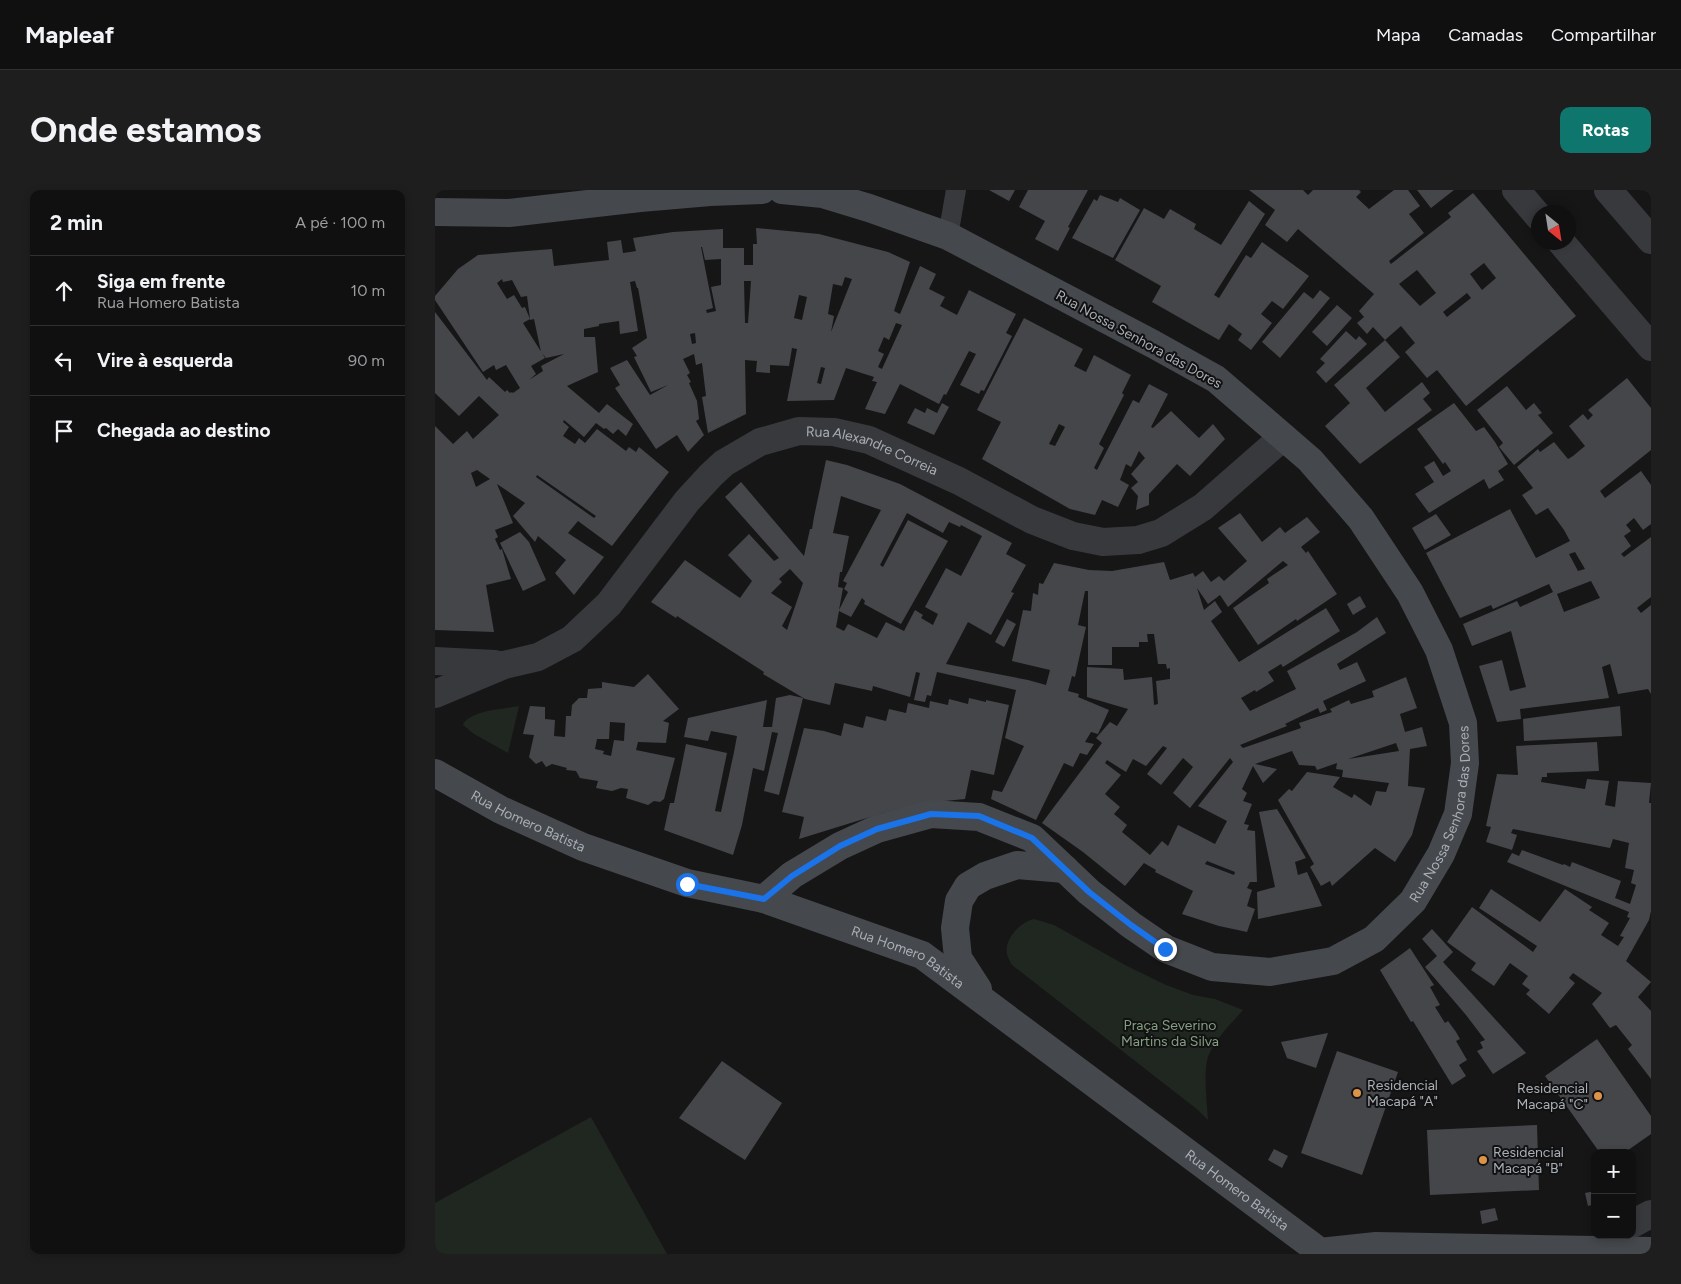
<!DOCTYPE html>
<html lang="pt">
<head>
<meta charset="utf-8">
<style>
	:root { --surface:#101011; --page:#1e1e1f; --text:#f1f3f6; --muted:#9c9d9f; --line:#303031; --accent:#0f766e }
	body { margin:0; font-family:Figtree,sans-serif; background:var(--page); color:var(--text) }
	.controls { position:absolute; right:15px; bottom:15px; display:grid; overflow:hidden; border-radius:10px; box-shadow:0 2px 8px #0003 }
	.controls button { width:45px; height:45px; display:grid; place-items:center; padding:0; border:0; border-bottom:1px solid var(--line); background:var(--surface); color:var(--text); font:25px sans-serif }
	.compass { position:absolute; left:1096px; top:15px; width:45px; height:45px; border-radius:50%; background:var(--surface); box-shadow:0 2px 8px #0003; rotate:150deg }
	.stop { position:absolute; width:15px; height:15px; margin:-11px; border:4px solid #1a73e8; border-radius:50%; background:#fff }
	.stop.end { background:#1a73e8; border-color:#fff; box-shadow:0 1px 5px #0008 }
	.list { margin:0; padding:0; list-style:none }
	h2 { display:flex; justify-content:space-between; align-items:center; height:65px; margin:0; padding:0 20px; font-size:21px }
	h2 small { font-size:16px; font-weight:400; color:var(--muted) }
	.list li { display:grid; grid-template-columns:32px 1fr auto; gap:15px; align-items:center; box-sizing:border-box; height:70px; padding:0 20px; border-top:1px solid var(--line) }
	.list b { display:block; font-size:19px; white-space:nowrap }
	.list p { margin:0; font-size:16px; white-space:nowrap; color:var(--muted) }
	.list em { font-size:16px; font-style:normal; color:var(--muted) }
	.icon { flex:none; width:28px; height:28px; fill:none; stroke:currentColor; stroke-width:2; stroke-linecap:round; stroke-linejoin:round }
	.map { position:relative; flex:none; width:1216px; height:1064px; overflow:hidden; border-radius:10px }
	header { display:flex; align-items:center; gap:30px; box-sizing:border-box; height:70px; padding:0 25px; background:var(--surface); border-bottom:1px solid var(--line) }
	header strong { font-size:24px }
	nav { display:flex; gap:28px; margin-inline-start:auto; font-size:18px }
	.intro { display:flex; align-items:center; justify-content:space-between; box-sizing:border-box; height:120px; padding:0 30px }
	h1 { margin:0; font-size:35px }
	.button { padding:12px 22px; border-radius:10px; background:var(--accent); color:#fff; font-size:18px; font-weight:700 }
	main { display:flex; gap:30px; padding:0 30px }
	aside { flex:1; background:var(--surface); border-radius:10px; box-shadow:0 2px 8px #0003 }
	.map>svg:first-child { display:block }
</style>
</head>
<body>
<header>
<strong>Mapleaf</strong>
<nav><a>Mapa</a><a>Camadas</a><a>Compartilhar</a></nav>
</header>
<div class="intro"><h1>Onde estamos</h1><a class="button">Rotas</a></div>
<main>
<aside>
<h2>2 min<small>A pé · 100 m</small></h2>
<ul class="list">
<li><svg class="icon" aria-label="ahead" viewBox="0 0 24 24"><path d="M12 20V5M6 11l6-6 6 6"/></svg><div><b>Siga em frente</b><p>Rua Homero Batista</p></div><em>10 m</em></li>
<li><svg class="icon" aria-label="left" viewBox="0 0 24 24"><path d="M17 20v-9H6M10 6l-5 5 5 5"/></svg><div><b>Vire à esquerda</b></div><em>90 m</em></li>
<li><svg class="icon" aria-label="arrive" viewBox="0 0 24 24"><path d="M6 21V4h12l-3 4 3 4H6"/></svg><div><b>Chegada ao destino</b></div></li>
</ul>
</aside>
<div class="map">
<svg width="1216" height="1064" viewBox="0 0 1216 1064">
	<rect width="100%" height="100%" fill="#161617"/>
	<!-- green -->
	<path fill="#202720" d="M 84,516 L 73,563 L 39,544 L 28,535 C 34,520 69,519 84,516 Z
		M 599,729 L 619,735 L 690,775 L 731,795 L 758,805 L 780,809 L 808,820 C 796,834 779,850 773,867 C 768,882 772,913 773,930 L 763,920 L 577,775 C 575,772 573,768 572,764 C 569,749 585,732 599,729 Z
		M 156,927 L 232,1064 L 0,1064 L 0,1013 Z"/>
	<!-- building -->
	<path fill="#45464a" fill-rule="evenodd" d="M 554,0 L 580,0 L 574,11 Z
		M 593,0 L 653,0 L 633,37 L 635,38 L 623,61 L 600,49 L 610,31 L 584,17 Z
		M 814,0 L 868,0 L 873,5 L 878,0 L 924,0 L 926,2 L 921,7 L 934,19 L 959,0 L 973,0 L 985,16 L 974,24 L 989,43 L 954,71 L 956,74 L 1016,27 L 1013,23 L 1038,3 L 1141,126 L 1031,216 L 1002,180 L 992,188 L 970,162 L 980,153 L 966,136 L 950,150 L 938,137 L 932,144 L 922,133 L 929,127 L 924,121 L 939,104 L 863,39 L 852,52 L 830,35 L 840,20 ZM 1049,73 L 1061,88 L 1047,100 L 1035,84 ZM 982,80 L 1001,103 L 985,116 L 964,94 ZM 1032,103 L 1036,108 L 1012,127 L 1008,122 Z
		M 982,0 L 1019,0 L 996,18 Z
		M 665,5 L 683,12 L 685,8 L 705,20 L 678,68 L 637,48 L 659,9 L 662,11 Z
		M 814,11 L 830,24 L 779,105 L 784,108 L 811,65 L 816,68 L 827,52 L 874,86 L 848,119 L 837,111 L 826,124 L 837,133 L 816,160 L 803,150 L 807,144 L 794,134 L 784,150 L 717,112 L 726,96 L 680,70 L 709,18 L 729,29 L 735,19 L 761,34 L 759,39 L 786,55 Z
		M 321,38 L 384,44 L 453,62 L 475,72 L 459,121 L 465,124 L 485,76 L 501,84 L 494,99 L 510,107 L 505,116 L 522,125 L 534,100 L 581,124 L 571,143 L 577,146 L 549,201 L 546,200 L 544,204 L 525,195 L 541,164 L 534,161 L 511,205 L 509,204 L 504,214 L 465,194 L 450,224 L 430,219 L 442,192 L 437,191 L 439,187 L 411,178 L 399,210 L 352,211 L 362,159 L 357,158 L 354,176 L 335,175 L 335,183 L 321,182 L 322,171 L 310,170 L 311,224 L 273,243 L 267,207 L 271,206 L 267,173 L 261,175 L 259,164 L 248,169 L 255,183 L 252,185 L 256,192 L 254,193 L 262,211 L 264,229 L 261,231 L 269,245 L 253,262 L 242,245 L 221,259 L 180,198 L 185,195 L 175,178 L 192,170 L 215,205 L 233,195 L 216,202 L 199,167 L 202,166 L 197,158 L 212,148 L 203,98 L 202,98 L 200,91 L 195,92 L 203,141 L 185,144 L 184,131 L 164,134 L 164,136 L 149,139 L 149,147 L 160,147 L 163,182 L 132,196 L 164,223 L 172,214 L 198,234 L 191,246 L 183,239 L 178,244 L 171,238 L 169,239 L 161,233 L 149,247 L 129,230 L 128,232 L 134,237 L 128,246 L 140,254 L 144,248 L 150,253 L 162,239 L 191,261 L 194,257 L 201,262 L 204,257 L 234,282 L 177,356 L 143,331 L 133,343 L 169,367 L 139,405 L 120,383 L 131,370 L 103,346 L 100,352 L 78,326 L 90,313 L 62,294 L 78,333 L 60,340 L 63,347 L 60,349 L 65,360 L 67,359 L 76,389 L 51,395 L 59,442 L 0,440 L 0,236 L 18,254 L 32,241 L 38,249 L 64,225 L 44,206 L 24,226 L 0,203 L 0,122 L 52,190 L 54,187 L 70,202 L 72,200 L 75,203 L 77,202 L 78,203 L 85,198 L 71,175 L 61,180 L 59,175 L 48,182 L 0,110 L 0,106 L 23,79 L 43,65 L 117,59 L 119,76 L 174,70 L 172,52 L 186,50 L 188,63 L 195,62 L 201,61 L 198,48 L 238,42 L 288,39 L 288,58 L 309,58 L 309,75 L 318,75 L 318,54 L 322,54 ZM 266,57 L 267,57 L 270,70 L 286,69 L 286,95 L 276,97 L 281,121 L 272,123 L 271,120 L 278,118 ZM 410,87 L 417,89 L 396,142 L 399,126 L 393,124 L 398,94 L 407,96 ZM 67,89 L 68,92 L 77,90 L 86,107 L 92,106 L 95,129 L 90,117 L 87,118 L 79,105 L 72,109 L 62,93 ZM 309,91 L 316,91 L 313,133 L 310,133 ZM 364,105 L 372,107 L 367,130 L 359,128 ZM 95,129 L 95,130 L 99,129 L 106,162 L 111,168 L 129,164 L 106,176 L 108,181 L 94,190 L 101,184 L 96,176 L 110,168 L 88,133 ZM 461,133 L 467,135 L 447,179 L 443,177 L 449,164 L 443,161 L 449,147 L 454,150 ZM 260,143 L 261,153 L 257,154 L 255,144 ZM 386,177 L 390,178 L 386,194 L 382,193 ZM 42,280 L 55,289 L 41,297 L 36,283 ZM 102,285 L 161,326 L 159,328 L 101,287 Z
		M 885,100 L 895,108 L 845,168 L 827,152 L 869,102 L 878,109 Z
		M 902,115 L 917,128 L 892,156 L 877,142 Z
		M 589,128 L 648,159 L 639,176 L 651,182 L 659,165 L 696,185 L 687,203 L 689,205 L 664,254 L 669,258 L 659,278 L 662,280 L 698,210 L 704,213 L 714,194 L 733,204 L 716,237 L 718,238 L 736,221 L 764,248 L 778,234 L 790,249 L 755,286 L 742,274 L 714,304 L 714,315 L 701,320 L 703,306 L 696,298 L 703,292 L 696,284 L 710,268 L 704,261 L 696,277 L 691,274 L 685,290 L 694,295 L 683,317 L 667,310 L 660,325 L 635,319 L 547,269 L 566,232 L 542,220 ZM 624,234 L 630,237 L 620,256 L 614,254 Z
		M 911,141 L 921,150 L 924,146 L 932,154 L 891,193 L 881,182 L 890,173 L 885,169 Z
		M 950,150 L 965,167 L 931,198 L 950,222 L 987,192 L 995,203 L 988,209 L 997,220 L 925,274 L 890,236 L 915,213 L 899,195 Z
		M 1192,188 L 1216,218 L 1216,260 L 1165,301 L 1170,308 L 1206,281 L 1216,295 L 1216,334 L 1208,340 L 1199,328 L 1191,335 L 1196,341 L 1189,346 L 1196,356 L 1186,364 L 1189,367 L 1216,347 L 1216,407 L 1202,418 L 1206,423 L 1216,415 L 1216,504 L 1213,499 L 1183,504 L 1175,474 L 1167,477 L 1174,508 L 1085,519 L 1086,529 L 1062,532 L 1044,476 L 1067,470 L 1075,501 L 1091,497 L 1076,441 L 1037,456 L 1028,434 L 1082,411 L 1085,417 L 1118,402 L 1114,394 L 1058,419 L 1056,415 L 1025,428 L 991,363 L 1075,319 L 1101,368 L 1135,351 L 1129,340 L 1113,318 L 1101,325 L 1087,305 L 1098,298 L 1082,277 L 1103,259 L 1105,262 L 1119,252 L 1133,269 L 1138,266 L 1150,256 L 1134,236 L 1148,224 L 1153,230 L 1158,225 L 1153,220 ZM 1140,362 L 1150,379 L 1143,381 L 1134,364 ZM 1156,391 L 1165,408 L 1129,422 L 1122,404 Z
		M 1072,196 L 1091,220 L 1099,213 L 1107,223 L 1103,225 L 1118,243 L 1079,275 L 1064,257 L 1068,253 L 1042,220 Z
		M 507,213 L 514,217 L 499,245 L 472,233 L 480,218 L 490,223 L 492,218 L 502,223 Z
		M 1019,213 L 1041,241 L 1049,237 L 1060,252 L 1073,274 L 1063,281 L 1069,290 L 1054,299 L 1049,289 L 994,323 L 980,304 L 999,292 L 989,277 L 999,271 L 1008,286 L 1016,281 L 1010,272 L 1008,274 L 982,239 Z
		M 391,270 L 412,275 L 465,294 L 577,353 L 571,364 L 591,375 L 576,402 L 579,403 L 556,445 L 533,432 L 511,474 L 593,490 L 611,495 L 615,480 L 577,471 L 588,420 L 596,421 L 598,403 L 603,405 L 604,393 L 608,394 L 619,373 L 654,380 L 677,381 L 729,372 L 735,390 L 758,383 L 760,387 L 768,381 L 776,392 L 784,386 L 789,391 L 812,371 L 783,338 L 805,323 L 827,352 L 845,337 L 850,343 L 872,327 L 885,342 L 866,357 L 871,363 L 873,361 L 902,404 L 862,431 L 861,429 L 823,455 L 798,418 L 834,393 L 832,389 L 853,375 L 848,371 L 793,417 L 785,405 L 773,414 L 762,398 L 769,420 L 780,411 L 787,422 L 776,431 L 804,472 L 891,418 L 905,441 L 848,477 L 846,474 L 833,482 L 839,491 L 821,502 L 820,500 L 806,508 L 815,521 L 861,499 L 852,481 L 922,442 L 942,427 L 951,443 L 902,474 L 905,480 L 922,472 L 931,491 L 888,511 L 892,520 L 885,523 L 883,518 L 850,534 L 852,536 L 805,555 L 808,558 L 866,538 L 864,533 L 897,522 L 895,519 L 914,510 L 916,514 L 939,507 L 937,501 L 971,487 L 982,518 L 965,524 L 970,542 L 987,537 L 992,556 L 975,559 L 973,596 L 990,598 L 977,645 L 960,672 L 940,658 L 897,696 L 895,691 L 886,696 L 875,677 L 879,674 L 843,610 L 854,599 L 857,601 L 872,582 L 905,587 L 898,597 L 917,608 L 919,604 L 936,616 L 941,601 L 951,602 L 954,593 L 907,587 L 908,580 L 901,579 L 902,573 L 882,580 L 880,576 L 864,575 L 857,561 L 820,574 L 842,579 L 828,593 L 818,576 L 807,599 L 812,603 L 808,611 L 817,614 L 809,634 L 814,635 L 812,640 L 820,641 L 822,692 L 815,692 L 812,698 L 817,700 L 812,716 L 820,719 L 812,742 L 784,736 L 747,724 L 758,701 L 720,682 L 721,680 L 709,673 L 690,696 L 648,662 L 607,633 L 667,553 L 661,548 L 675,532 L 682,536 L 693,519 L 652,507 L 652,477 L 688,479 L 689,490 L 717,487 L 719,515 L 723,514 L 721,491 L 735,489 L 735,478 L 732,479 L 731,474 L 723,474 L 719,444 L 712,444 L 713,452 L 704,452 L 704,457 L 677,457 L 677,475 L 653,475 L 653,401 L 650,401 L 643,435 L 651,437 L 640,487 L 637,486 L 633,501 L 644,504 L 643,507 L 674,520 L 663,544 L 656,542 L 650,552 L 659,554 L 652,565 L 645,563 L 638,577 L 629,573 L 601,630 L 556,609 L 558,600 L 567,602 L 589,556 L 570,548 L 581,500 L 502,482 L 496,506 L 492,505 L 490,512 L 479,510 L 485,483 L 481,482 L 475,507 L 438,496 L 437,501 L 400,493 L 395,515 L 370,509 L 328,484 L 329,482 L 242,426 L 241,428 L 216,412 L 250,370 L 305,408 L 317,391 L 293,365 L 314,344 L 339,371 L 344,368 L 290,307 L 306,292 L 369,366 L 375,339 L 377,339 L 379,327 ZM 406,306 L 446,320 L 408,391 L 412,393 L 409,399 L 413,402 L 404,420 L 408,398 L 403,397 L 405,382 L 407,382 L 414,346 L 398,343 ZM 472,323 L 508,343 L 514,332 L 525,337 L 526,335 L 547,346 L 526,386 L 511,378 L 490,417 L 503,424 L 498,435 L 486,428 L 488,425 L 480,420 L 469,441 L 451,432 L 442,448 L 413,434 L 409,441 L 401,437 L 404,421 L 416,427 L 427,408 L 430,411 L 429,414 L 466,434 L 513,351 L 473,330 L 448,377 L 445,375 ZM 355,379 L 368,393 L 352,440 L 347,436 L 357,417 L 336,403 L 347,392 L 344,389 ZM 961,553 L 964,561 L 913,569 ZM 728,556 L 732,558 L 712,584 L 726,595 L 748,568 L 758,577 L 738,603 L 755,618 L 795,568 L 798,572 L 763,616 L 792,631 L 780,654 L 743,635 L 733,656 L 727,651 L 715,665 L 687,642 L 692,635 L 679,624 L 685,617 L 670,604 L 686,585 L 670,573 L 672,570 L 691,582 L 698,569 L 711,576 ZM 772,671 L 800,682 L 799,685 L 770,674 Z
		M 1001,324 L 1016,345 L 990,360 L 977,338 Z
		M 85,342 L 94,352 L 111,390 L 88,401 L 65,353 Z
		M 925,406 L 931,417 L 918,425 L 912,414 Z
		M 572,429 L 581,434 L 569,457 L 560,452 Z
		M 213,484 L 244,519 L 228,531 L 234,533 L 231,553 L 203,552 L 201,560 L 240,568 L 229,609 L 225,612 L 219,611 L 213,615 L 191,608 L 193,599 L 186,598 L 177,601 L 161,598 L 163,591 L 145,588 L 141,581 L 131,580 L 132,578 L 117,574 L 111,577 L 107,571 L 101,574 L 94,567 L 99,545 L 88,544 L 95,516 L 110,517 L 110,529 L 120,530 L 119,546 L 130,547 L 131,526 L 136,526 L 137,515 L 144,508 L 152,508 L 153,499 L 167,498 L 167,492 L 199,497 ZM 175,532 L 190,533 L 189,551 L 179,550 L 176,566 L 168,564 L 169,561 L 160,559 L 162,549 L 174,549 Z
		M 355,505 L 368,508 L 344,605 L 329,601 L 343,543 L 337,542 L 329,581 L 318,578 L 307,635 L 298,665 L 229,640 L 235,613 L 239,613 L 251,554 L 292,563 L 280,621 L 286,622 L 299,562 L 302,546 L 276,541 L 273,551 L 249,547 L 253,528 L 332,510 L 328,537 L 337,537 L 341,508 Z
		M 534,508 L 551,512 L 551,510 L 574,515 L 559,585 L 536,580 L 530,609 L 489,613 L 448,623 L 364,649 L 369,627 L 347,622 L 369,538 L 389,541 L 406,546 L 409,533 L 428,538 L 431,526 L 451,531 L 454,519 L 471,523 L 473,513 L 494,518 L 495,511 L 513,515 L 514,509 L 533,514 Z
		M 1185,516 L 1187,546 L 1089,551 L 1088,529 Z
		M 1162,552 L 1164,581 L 1112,583 L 1112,587 L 1107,587 L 1106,592 L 1150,599 L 1152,589 L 1174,591 L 1170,615 L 1180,617 L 1183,591 L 1216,593 L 1214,613 L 1216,613 L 1216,721 L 1214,730 L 1191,771 L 1216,792 L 1203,807 L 1216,821 L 1216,889 L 1193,859 L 1197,855 L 1181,835 L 1175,838 L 1157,814 L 1167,803 L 1138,783 L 1134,788 L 1140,793 L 1114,824 L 1091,804 L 1095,800 L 1087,794 L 1093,786 L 1079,776 L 1075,773 L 1059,796 L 1036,780 L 1041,773 L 1012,752 L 1037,717 L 1098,762 L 1102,756 L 1044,718 L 1056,699 L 1105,732 L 1130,699 L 1157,717 L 1154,720 L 1174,733 L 1166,745 L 1183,756 L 1189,747 L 1185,746 L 1195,728 L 1192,727 L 1194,722 L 1072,672 L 1077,663 L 1084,666 L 1087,660 L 1128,675 L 1129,674 L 1135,677 L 1137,672 L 1186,691 L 1180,708 L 1195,714 L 1201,695 L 1196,693 L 1199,680 L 1190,678 L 1194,653 L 1178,649 L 1175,658 L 1078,639 L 1076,643 L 1082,645 L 1077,660 L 1051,652 L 1056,637 L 1051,636 L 1062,584 L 1083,585 L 1081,556 Z
		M 842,619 L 871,668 L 860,672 L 863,685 L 872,682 L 887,716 L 823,729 L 822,702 L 840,697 L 824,622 Z
		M 997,739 L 1018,762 L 1008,772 L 1091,863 L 1058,884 L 1042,861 L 1048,858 L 1045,852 L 1050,850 L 1031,825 L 990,777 L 1002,766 L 987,749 Z
		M 975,758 L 999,795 L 995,797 L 1005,815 L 1000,817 L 1010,833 L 1013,831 L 1021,842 L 1025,849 L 1021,851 L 1032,870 L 1024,875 L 1031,886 L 1017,895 L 978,831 L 976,832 L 945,780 Z
		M 893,843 L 881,878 L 852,868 L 846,852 Z
		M 1162,849 L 1216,926 L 1216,944 L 1189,963 L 1165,963 L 1110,886 Z
		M 902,861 L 963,882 L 927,985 L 866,963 Z
		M 287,871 L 347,913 L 310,970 L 244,928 Z
		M 1102,935 L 1104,1000 L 995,1005 L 992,940 Z
		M 839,959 L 853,966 L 847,978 L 833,970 Z
		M 1160,1001 L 1160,1014 L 1153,1016 L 1150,1003 Z
		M 1060,1018 L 1063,1030 L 1047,1034 L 1045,1021 Z"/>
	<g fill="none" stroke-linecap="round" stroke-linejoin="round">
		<!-- lane -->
		<path stroke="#37393c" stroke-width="20" d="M 513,46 L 521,0"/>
		<!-- street -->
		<g stroke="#37393c" stroke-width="28">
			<path d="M 1081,0 L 1104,27"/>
			<path d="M 1173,0 L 1216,50"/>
			<path d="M 1126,52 L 1216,157"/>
			<path d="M 0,471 L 60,474"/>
			<path id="s1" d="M 0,504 L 69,475 L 103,467 L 137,449 L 174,414 L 252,311 L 276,285 L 289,273 L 325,252 L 364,241 L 399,242 L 434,250 L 524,291 L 597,330 L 638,346 L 668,352 L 703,350 L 726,343 L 768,317 L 848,247"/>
			<path d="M 1197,1034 L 1216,1024"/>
		</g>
		<!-- secondary -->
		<g stroke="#45484c" stroke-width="28">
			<path d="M 0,22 L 74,23 L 205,8 L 275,2 L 327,0"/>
			<path id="s2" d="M 0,583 L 66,620 L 148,657 L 252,693 L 329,709 L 487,765 L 888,1064"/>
			<path id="s3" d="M 329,709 L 357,685 L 405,656 L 442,639 L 496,624 L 544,627 L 597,648 L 654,702 L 696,735 L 731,759 L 777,777 L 835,782 L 898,771 L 939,749 L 978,711 L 1006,664 L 1023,624 L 1030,573 L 1028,533 L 1004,460 L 975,403 L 926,329 L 875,270 L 781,189 L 718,154 L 513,46 L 434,18 L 388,4 L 347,0"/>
			<path d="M 543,799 L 523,768 L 520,738 L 524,711 L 533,696 L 550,686 L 582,675 L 630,679"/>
			<path d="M 885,1062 L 941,1056 L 1216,1061"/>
		</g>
	</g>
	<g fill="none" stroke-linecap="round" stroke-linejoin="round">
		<!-- route -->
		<path stroke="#1a73e8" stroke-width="6" d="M 252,694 L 329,709 L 357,686 L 405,656 L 442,639 L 496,624 L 544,626 L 597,648 L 654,702 L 696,735 L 730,759"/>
	</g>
	<!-- markers -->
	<g fill="#dd9448" stroke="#111112" stroke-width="2">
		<circle cx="922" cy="903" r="5"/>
		<circle cx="1163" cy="906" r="5"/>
		<circle cx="1048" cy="970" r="5"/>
	</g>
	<g text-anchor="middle" stroke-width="4" stroke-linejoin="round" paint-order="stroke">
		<!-- street labels -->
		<g font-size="14" fill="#a9afb6" stroke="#111112">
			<text transform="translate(704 149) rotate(29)" y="5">Rua Nossa Senhora das Dores</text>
			<text dy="5" stroke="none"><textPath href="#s1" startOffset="540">Rua Alexandre Correia</textPath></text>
			<text dy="5" stroke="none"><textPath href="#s3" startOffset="835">Rua Nossa Senhora das Dores</textPath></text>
			<text dy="5" stroke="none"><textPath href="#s2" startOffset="105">Rua Homero Batista</textPath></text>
			<text dy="5" stroke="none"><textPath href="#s2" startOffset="510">Rua Homero Batista</textPath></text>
			<text dy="5" stroke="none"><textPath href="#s2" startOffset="915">Rua Homero Batista</textPath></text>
		</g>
		<!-- park labels -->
		<g font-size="14" fill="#859f82" stroke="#111112">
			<text x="735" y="840">Praça Severino<tspan x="735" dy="16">Martins da Silva</tspan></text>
		</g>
		<!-- poi labels -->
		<g font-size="14" fill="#a9afb6" stroke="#111112" text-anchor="start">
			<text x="932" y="900">Residencial<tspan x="932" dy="16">Macapá "A"</tspan></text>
			<text x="1153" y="903" text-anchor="end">Residencial<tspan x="1153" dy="16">Macapá "C"</tspan></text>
			<text x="1058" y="967">Residencial<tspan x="1058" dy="16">Macapá "B"</tspan></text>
		</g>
	</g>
</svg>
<div class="controls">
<button>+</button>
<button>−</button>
</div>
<svg class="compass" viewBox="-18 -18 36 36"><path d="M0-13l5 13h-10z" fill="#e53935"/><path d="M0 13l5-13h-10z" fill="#9c9d9f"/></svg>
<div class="stop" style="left:252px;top:694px"></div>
<div class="stop end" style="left:730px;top:759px"></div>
</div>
</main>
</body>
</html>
